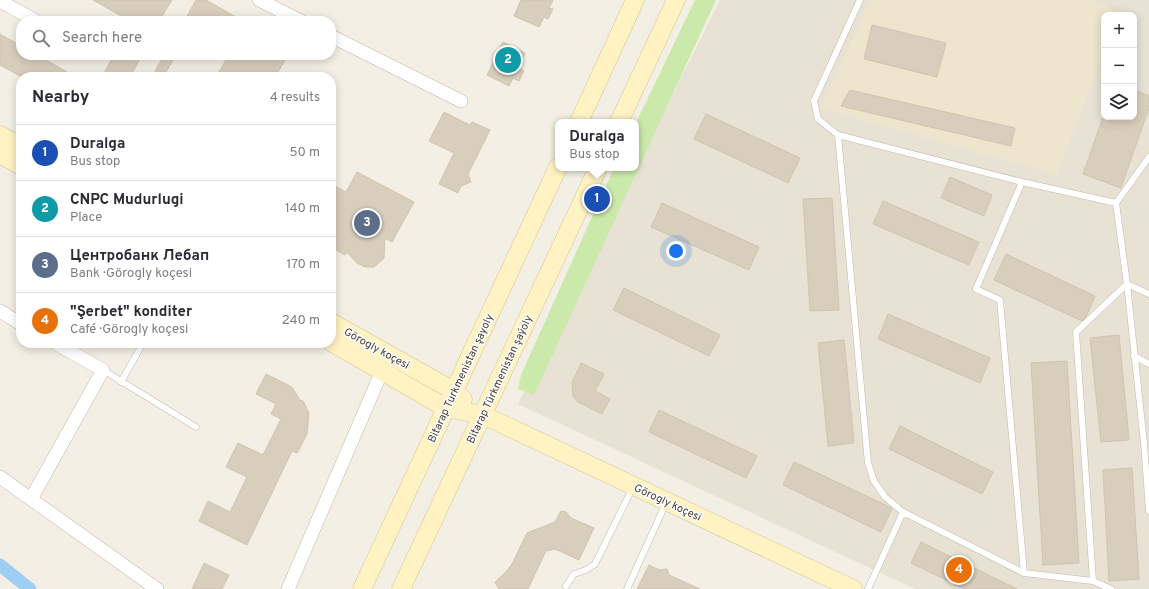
<!DOCTYPE html>
<html lang="en">
<head>
<meta charset="utf-8">
<style>
	:root { --surface:#fff; --page:#f7f7f7; --text:#2b2b33; --muted:#7c7c81; --line:#e1e1e2; --accent:#ff3b10 }
	body { margin:0; font-family:Overpass,sans-serif; background:var(--page); color:var(--text) }
	.controls { position:absolute; right:12px; top:12px; display:grid; overflow:hidden; border-radius:8px; box-shadow:0 2px 10px #0003 }
	.controls button { width:36px; height:36px; display:grid; place-items:center; padding:0; border:0; border-bottom:1px solid var(--line); background:var(--surface); color:var(--text); font:20px sans-serif }
	.you { position:absolute; left:676px; top:251px; width:14px; height:14px; margin:-10px; border:3px solid #fff; border-radius:50%; background:#1a73e8; box-shadow:0 0 0 6px #1a73e833 }
	.badge { display:grid; place-items:center; width:26px; height:26px; border-radius:50%; background:var(--accent); color:#fff; font-size:13px; font-weight:700 }
	.pin { position:absolute; translate:-50% -50%; border:2px solid #fff; box-shadow:0 1px 4px #0006 }
	.popup { position:absolute; left:555px; top:119px; width:84px; height:52px; box-sizing:border-box; display:grid; place-content:center; border-radius:8px; background:var(--surface); filter:drop-shadow(0 1px 3px #0005); font-size:13px; white-space:nowrap; color:var(--muted) }
	.popup b { font-size:15px; color:var(--text) }
	.popup::after { content:''; position:absolute; left:50%; top:100%; margin-left:-8px; border:8px solid transparent; border-top-color:var(--surface) }
	.list { margin:0; padding:0; list-style:none }
	h2 { display:flex; justify-content:space-between; align-items:center; height:52px; margin:0; padding:0 16px; font-size:17px }
	h2 small { font-size:13px; font-weight:400; color:var(--muted) }
	.list li { display:grid; grid-template-columns:26px 1fr auto; gap:12px; align-items:center; box-sizing:border-box; height:56px; padding:0 16px; border-top:1px solid var(--line) }
	.list b { display:block; font-size:15px; white-space:nowrap }
	.list p { margin:0; font-size:13px; white-space:nowrap; color:var(--muted) }
	.list em { font-size:13px; font-style:normal; color:var(--muted) }
	.icon { flex:none; width:22px; height:22px; fill:none; stroke:currentColor; stroke-width:2; stroke-linecap:round; stroke-linejoin:round }
	.map { position:relative; flex:none; width:1149px; height:589px; overflow:hidden }
	.search { position:absolute; background:var(--surface); box-shadow:0 2px 10px #0003; left:16px; top:16px; width:320px; height:44px; display:flex; align-items:center; gap:10px; box-sizing:border-box; padding:0 14px; border-radius:16px; color:var(--muted); font-size:15px }
	.panel { position:absolute; background:var(--surface); box-shadow:0 2px 10px #0003; left:16px; top:72px; width:320px; height:276px; border-radius:16px }
	.map>svg:first-child { display:block }
</style>
</head>
<body>
<div class="map">
<svg width="1149" height="589" viewBox="0 0 1149 589">
	<rect width="100%" height="100%" fill="#f3efe5"/>
	<!-- residential -->
	<path fill="#e7e2d3" fill-rule="evenodd" d="M 720,0 L 1149,0 L 1149,589 L 915,589 L 518,404 ZM 1104,15 L 1134,15 L 1134,117 L 1104,117 Z"/>
	<!-- education -->
	<path fill="#ede5ce" d="M 870,0 L 1094,0 L 1119,12 L 1118,15 L 1104,15 L 1104,51 L 1057,175 L 821,108 Z"/>
	<!-- green -->
	<path fill="#cce9ac" d="M 695,0 L 716,0 L 534,395 L 518,389 L 521,375 L 614,168 L 636,168 L 636,123 Z"/>
	<g fill="none" stroke-linecap="round" stroke-linejoin="round">
		<!-- canal -->
		<path stroke="#9fcef3" stroke-width="13" d="M 0,565 L 30,589"/>
	</g>
	<!-- building -->
	<path fill="#d8cebd" stroke="#d0c4ad" d="M 93,0 L 172,0 L 159,21 L 130,21 Z
		M 196,0 L 206,0 L 243,21 L 184,21 Z
		M 521,0 L 553,0 L 549,8 L 553,9 L 548,19 L 544,17 L 539,27 L 514,16 Z
		M 872,25 L 946,43 L 937,77 L 864,59 Z
		M 0,34 L 21,46 L 21,55 L 37,55 L 76,77 L 22,77 L 0,65 Z
		M 503,42 L 525,53 L 518,68 L 524,71 L 519,81 L 513,78 L 509,86 L 487,75 Z
		M 114,55 L 142,55 L 130,77 L 102,77 Z
		M 164,55 L 176,55 L 163,77 L 152,77 Z
		M 229,55 L 288,55 L 275,77 L 241,77 L 235,73 L 232,77 L 216,77 Z
		M 850,90 L 1015,128 L 1011,146 L 841,106 Z
		M 1134,90 L 1149,96 L 1149,108 L 1121,188 L 1083,174 L 1103,117 L 1134,117 Z
		M 444,112 L 470,125 L 472,122 L 490,130 L 468,174 L 471,182 L 461,186 L 458,193 L 439,184 L 454,153 L 429,141 Z
		M 706,114 L 800,158 L 788,183 L 694,139 Z
		M 357,172 L 414,202 L 392,242 L 385,238 L 384,258 L 374,267 L 365,267 L 357,263 L 347,252 L 345,255 L 331,247 L 331,207 L 335,200 L 331,197 L 331,184 L 346,192 Z
		M 950,177 L 992,195 L 984,216 L 941,198 Z
		M 832,198 L 839,310 L 810,311 L 803,199 Z
		M 883,201 L 979,242 L 969,265 L 873,224 Z
		M 662,203 L 759,247 L 749,270 L 651,227 Z
		M 1006,254 L 1095,296 L 1086,317 L 1082,321 L 994,280 Z
		M 624,288 L 720,335 L 709,356 L 613,310 Z
		M 888,314 L 990,358 L 980,383 L 878,339 Z
		M 1119,335 L 1129,440 L 1101,442 L 1090,338 Z
		M 844,340 L 854,443 L 828,446 L 818,343 Z
		M 1067,361 L 1079,563 L 1043,565 L 1031,363 Z
		M 581,363 L 604,374 L 595,391 L 610,399 L 602,414 L 578,402 L 573,396 L 572,383 Z
		M 266,374 L 292,387 L 300,400 L 303,401 L 309,413 L 307,434 L 297,453 L 292,451 L 247,545 L 199,521 L 208,501 L 230,512 L 247,477 L 226,467 L 238,443 L 263,455 L 281,419 L 271,414 L 276,404 L 256,394 Z
		M 659,410 L 757,456 L 746,478 L 649,432 Z
		M 900,426 L 993,472 L 982,494 L 889,449 Z
		M 794,462 L 890,507 L 892,509 L 881,532 L 783,485 Z
		M 1132,468 L 1139,579 L 1109,581 L 1103,470 Z
		M 561,511 L 566,512 L 571,518 L 594,528 L 579,560 L 555,549 L 546,551 L 528,589 L 499,589 L 495,582 L 506,572 L 512,564 L 527,533 L 555,522 Z
		M 921,542 L 1017,589 L 965,589 L 911,563 Z
		M 204,563 L 229,575 L 222,589 L 192,589 Z
		M 649,565 L 659,570 L 667,569 L 669,575 L 700,589 L 637,589 Z"/>
	<g fill="none" stroke-linecap="round" stroke-linejoin="round">
		<!-- lane casing -->
		<g stroke="#c2baaa" stroke-width="7">
			<path id="lane" d="M 860,0 L 814,101 L 818,119 L 838,135 L 868,463 L 874,481 L 885,497 L 903,512 L 1024,573 L 1093,581 L 1111,589
				M 838,135 L 1022,182
				M 1149,157 L 1116,203 L 1127,284 L 1149,294
				M 1127,284 L 1144,443 L 1149,511
				M 1134,356 L 1149,364
				M 103,370 L 196,427
				M 121,382 L 143,343
				M 1024,573 L 1000,300 L 976,289 L 1022,182 L 1116,203
				M 1093,581 L 1076,332 L 1127,284
				M 566,586 L 574,574 L 586,570 L 595,564 L 633,487
				M 627,589 L 666,503
				M 868,589 L 903,512"/>
		</g>
		<!-- street casing -->
		<g stroke="#c2baaa" stroke-width="14">
			<path id="street" d="M 259,0 L 301,21
				M 0,1 L 36,21
				M 331,36 L 461,101
				M 0,311 L 21,324
				M 0,477 L 157,589
				M 31,499 L 103,370 L 55,343
				M 288,589 L 382,371"/>
		</g>
		<!-- secondary casing -->
		<g stroke="#d5c593" stroke-width="19">
			<path id="secondary" d="M 579,122 L 635,0
				M 619,122 L 676,0
				M 0,135 L 21,147
				M 0,154 L 21,166
				M 331,322 L 454,391 L 463,399
				M 331,342 L 446,408 L 483,415 L 853,589
				M 362,589 L 558,167
				M 401,589 L 598,168"/>
		</g>
		<!-- lane -->
		<use href="#lane" stroke="#fff" stroke-width="6"/>
		<!-- street -->
		<use href="#street" stroke="#fff" stroke-width="13"/>
		<!-- secondary -->
		<use href="#secondary" stroke="#fff2c3" stroke-width="18"/>
	</g>
	<g text-anchor="middle" stroke-width="3" stroke-linejoin="round" paint-order="stroke">
		<!-- street labels -->
		<g font-size="11" fill="#464034" stroke="#fff">
			<text transform="translate(377 348) rotate(29)" y="4">Görogly koçesi</text>
			<text transform="translate(460 378) rotate(-65)" y="4">Bitarap Turkmenistan şayoly</text>
			<text transform="translate(499 379) rotate(-65)" y="4">Bitarap Türkmenistan şaýoly</text>
			<text transform="translate(668 502) rotate(25)" y="4">Görogly koçesi</text>
		</g>
	</g>
</svg>
<div class="controls">
<button>+</button>
<button>−</button>
<button><svg class="icon" aria-label="layers" viewBox="0 0 24 24"><path d="M12 4l9 5-9 5-9-5zM3 14l9 5 9-5"/></svg></button>
</div>
<div class="you"></div>
<div class="pin badge" style="left:597px;top:199px;background:#1a4fb4">1</div>
<div class="popup"><b>Duralga</b>Bus stop</div>
<div class="pin badge" style="left:508px;top:60px;background:#0f9aa8">2</div>
<div class="pin badge" style="left:367px;top:223px;background:#5c6f8a">3</div>
<div class="pin badge" style="left:959px;top:570px;background:#e8710a">4</div>
<div class="search"><svg class="icon" aria-label="search" viewBox="0 0 24 24"><circle cx="10" cy="10" r="6"/><path d="M15 15l6 6"/></svg>Search here</div>
<section class="panel">
<h2>Nearby<small>4 results</small></h2>
<ul class="list">
<li><span class="badge" style="background:#1a4fb4">1</span><div><b>Duralga</b><p>Bus stop</p></div><em>50 m</em></li>
<li><span class="badge" style="background:#0f9aa8">2</span><div><b>CNPC Mudurlugi</b><p>Place</p></div><em>140 m</em></li>
<li><span class="badge" style="background:#5c6f8a">3</span><div><b>Центробанк Лебап</b><p>Bank · Görogly koçesi</p></div><em>170 m</em></li>
<li><span class="badge" style="background:#e8710a">4</span><div><b>&quot;Şerbet&quot; konditer</b><p>Café · Görogly koçesi</p></div><em>240 m</em></li>
</ul>
</section>
</div>
</body>
</html>
